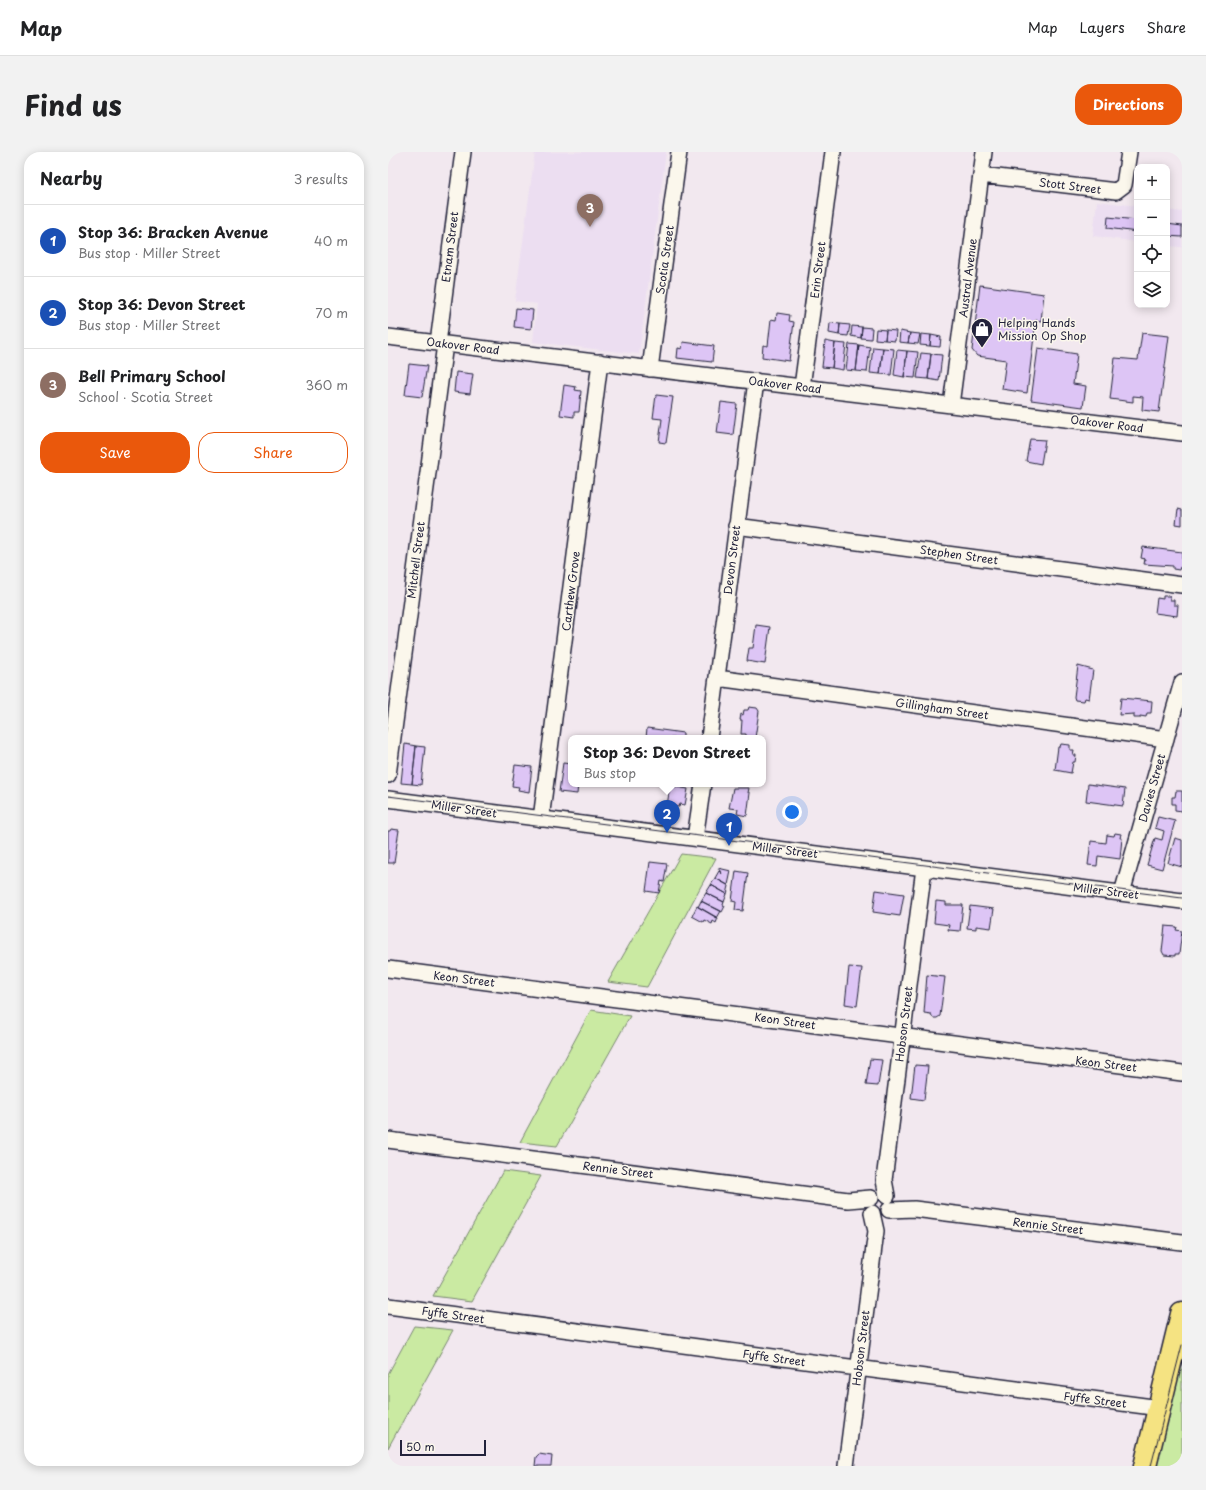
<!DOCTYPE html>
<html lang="en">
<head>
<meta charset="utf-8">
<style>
	:root { --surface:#fff; --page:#f2f2f2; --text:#202124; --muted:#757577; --line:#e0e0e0; --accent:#ea580c }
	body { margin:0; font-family:"Playpen Sans",sans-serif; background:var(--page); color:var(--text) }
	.controls { position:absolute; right:12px; top:12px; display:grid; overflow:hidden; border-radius:8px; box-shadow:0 2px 10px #0003 }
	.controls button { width:36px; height:36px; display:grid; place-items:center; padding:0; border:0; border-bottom:1px solid var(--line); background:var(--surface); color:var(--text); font:20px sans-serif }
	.scale { position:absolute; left:12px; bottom:10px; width:86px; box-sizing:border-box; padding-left:4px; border:2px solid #22223b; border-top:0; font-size:11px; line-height:14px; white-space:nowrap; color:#22223b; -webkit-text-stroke:3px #fbf7ec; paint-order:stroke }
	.you { position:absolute; left:404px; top:660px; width:14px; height:14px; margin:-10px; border:3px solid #fff; border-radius:50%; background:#1a73e8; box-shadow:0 0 0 6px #1a73e833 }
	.badge { display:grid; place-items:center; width:26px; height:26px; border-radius:50%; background:var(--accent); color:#fff; font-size:13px; font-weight:700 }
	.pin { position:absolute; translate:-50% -33px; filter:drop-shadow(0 1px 2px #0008) }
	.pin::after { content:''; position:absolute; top:21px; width:14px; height:12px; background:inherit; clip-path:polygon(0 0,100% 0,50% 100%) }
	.popup { position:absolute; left:180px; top:583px; width:198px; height:52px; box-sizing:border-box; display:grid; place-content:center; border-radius:8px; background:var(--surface); filter:drop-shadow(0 1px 3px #0005); font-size:13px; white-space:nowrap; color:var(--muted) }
	.popup b { font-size:15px; color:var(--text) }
	.popup::after { content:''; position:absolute; left:50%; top:100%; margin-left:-8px; border:8px solid transparent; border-top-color:var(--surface) }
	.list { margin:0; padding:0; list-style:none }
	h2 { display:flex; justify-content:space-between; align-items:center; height:52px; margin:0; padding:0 16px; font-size:17px }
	h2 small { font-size:13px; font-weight:400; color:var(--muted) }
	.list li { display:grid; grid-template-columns:26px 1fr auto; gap:12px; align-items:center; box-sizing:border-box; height:72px; padding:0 16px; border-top:1px solid var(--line) }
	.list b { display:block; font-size:15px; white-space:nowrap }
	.list p { margin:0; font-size:13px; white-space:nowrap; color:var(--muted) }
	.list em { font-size:13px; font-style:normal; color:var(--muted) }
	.actions { display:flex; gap:8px; padding:12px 16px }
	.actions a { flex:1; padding:9px 0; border:1px solid var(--accent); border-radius:16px; text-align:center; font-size:14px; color:var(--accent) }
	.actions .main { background:var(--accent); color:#fff }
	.icon { flex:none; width:22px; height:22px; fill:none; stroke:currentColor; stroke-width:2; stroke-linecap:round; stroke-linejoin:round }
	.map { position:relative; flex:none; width:794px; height:1314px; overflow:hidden; border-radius:16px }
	header { display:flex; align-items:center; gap:24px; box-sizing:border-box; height:56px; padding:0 20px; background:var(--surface); border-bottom:1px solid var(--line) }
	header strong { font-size:19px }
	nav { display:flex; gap:22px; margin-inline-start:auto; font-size:14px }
	.intro { display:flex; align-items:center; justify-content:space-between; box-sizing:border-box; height:96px; padding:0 24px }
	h1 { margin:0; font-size:28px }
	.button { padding:10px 18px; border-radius:16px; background:var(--accent); color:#fff; font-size:14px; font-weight:700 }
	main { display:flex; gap:24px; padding:0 24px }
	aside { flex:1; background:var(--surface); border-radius:16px; box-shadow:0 2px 10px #0003 }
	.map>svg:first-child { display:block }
</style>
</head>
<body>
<header>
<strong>Map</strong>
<nav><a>Map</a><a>Layers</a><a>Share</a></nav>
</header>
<div class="intro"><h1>Find us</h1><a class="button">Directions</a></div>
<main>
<aside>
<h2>Nearby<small>3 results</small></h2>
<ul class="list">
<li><span class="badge" style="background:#1a4fb4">1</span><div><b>Stop 36: Bracken Avenue</b><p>Bus stop · Miller Street</p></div><em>40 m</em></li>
<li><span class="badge" style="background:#1a4fb4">2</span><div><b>Stop 36: Devon Street</b><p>Bus stop · Miller Street</p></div><em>70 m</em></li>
<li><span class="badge" style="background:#8d6e63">3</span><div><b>Bell Primary School</b><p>School · Scotia Street</p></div><em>360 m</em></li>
</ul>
<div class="actions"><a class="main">Save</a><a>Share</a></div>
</aside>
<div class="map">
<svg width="794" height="1314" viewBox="0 0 794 1314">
	<rect width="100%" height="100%" fill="#f2e8ef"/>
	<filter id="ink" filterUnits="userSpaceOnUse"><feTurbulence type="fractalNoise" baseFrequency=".025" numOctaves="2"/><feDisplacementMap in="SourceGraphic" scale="8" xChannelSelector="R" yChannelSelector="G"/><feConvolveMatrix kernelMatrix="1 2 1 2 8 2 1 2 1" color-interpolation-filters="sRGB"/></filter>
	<g filter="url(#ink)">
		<!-- built -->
		<path fill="#ecdef1" d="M 147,0 L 278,0 L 251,202 L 145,190 L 149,152 L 127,149 Z
			M 709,49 L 749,54 L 749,90 L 705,84 Z
			M 779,58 L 794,60 L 794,95 L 779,94 Z"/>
		<!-- green -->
		<path fill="#caeaa2" stroke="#76866e" d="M 293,702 L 328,706 L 259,835 L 220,830 Z
			M 203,858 L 242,864 L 169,994 L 132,990 Z
			M 115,1019 L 153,1024 L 84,1149 L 45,1144 Z
			M 26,1174 L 65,1178 L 0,1296 L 0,1222 Z
			M 794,1201 L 794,1314 L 765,1314 Z"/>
		<!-- building -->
		<path fill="#ddc5f5" stroke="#22223b" d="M 720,65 L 749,68 L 749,80 L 719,76 Z
			M 779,72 L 794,74 L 794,85 L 779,84 Z
			M 592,133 L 656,142 L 653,169 L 648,168 L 639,241 L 614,237 L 618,208 L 589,204 L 584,198 Z
			M 128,156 L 145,158 L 143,177 L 126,175 Z
			M 389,161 L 402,163 L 401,169 L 406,170 L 401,209 L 374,205 L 375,193 L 380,194 L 383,167 L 388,168 Z
			M 442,171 L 452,172 L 451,183 L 441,181 Z
			M 452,172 L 462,173 L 460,184 L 451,183 Z
			M 464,174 L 474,175 L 473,186 L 463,184 Z
			M 474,175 L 484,176 L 483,187 L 473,186 Z
			M 488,177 L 498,178 L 497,188 L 487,187 Z
			M 498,178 L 508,179 L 507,189 L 497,188 Z
			M 512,179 L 522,181 L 520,191 L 511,190 Z
			M 522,181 L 532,182 L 530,192 L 520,191 Z
			M 754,181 L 781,184 L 771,260 L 754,258 L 755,245 L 745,244 L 745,250 L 722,247 L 727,206 L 750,208 Z
			M 533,182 L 543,183 L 542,194 L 532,193 Z
			M 543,183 L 553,185 L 552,195 L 542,194 Z
			M 437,189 L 447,191 L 444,216 L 434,215 Z
			M 295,190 L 326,194 L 324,210 L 289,206 L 290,196 L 294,197 Z
			M 447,191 L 458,192 L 455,218 L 444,216 Z
			M 461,192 L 471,193 L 468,219 L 458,218 Z
			M 471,193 L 482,195 L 479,220 L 468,219 Z
			M 485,195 L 495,196 L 492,222 L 482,221 Z
			M 495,196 L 506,197 L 503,223 L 492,222 Z
			M 650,196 L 689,202 L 685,232 L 698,234 L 695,255 L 643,248 Z
			M 509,198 L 519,199 L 516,225 L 506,223 Z
			M 519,199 L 530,200 L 527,226 L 516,225 Z
			M 533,201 L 543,202 L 540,227 L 529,226 Z
			M 543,202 L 554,203 L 551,229 L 540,227 Z
			M 21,212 L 39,214 L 34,245 L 17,243 Z
			M 68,220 L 85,222 L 82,242 L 66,240 Z
			M 176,233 L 188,235 L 187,238 L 193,239 L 191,260 L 186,260 L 186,265 L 172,263 Z
			M 268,243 L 285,245 L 278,291 L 271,290 L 274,267 L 265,266 Z
			M 333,250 L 349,252 L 345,283 L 329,281 Z
			M 642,287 L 657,288 L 653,312 L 638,309 Z
			M 790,357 L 794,358 L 794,373 L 788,372 Z
			M 755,395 L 794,400 L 794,416 L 792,415 L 791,418 L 785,417 L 785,414 L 756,412 L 757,407 L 753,406 Z
			M 775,444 L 782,444 L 782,448 L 786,448 L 786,453 L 790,453 L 789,464 L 767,461 L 769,446 L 775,447 Z
			M 368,473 L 382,475 L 377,512 L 359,509 L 361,496 L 365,496 Z
			M 690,514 L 705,518 L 701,547 L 697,546 L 696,549 L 687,548 L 686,545 Z
			M 733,546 L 764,549 L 763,561 L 759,561 L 758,565 L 752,564 L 752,566 L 746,566 L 746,562 L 731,563 Z
			M 361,555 L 369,556 L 371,559 L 367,586 L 358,586 L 358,582 L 353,582 L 354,568 L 352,568 L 353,562 L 355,563 L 356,558 L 360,558 Z
			M 259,576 L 295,581 L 295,586 L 258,586 Z
			M 17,592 L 28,594 L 24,632 L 13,631 Z
			M 673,592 L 682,593 L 682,598 L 686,598 L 685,603 L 688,603 L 687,610 L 685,610 L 683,621 L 667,618 L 670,595 L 672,595 Z
			M 28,594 L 37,595 L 33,633 L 24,632 Z
			M 175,611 L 183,612 L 183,632 L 190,632 L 189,642 L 171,640 Z
			M 127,613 L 144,615 L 141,640 L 130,638 L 131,635 L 124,634 Z
			M 700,632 L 737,637 L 735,654 L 698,649 Z
			M 282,634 L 300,637 L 297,653 L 292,652 L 291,655 L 279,654 Z
			M 345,636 L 361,636 L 360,641 L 362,641 L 359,664 L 349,662 L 350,657 L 341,656 Z
			M 788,639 L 794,639 L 794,659 L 787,658 L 787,652 L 784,652 L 784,645 L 787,645 Z
			M 770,665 L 787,669 L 774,717 L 759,713 L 767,686 L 774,688 L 776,679 L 767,676 Z
			M 3,677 L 11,678 L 6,711 L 0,711 L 0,679 L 2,679 Z
			M 727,681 L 733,682 L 732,686 L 734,686 L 732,707 L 710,704 L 709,714 L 700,713 L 703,689 L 718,691 L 719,683 L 726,684 Z
			M 787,686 L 794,688 L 794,715 L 780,711 Z
			M 262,710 L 279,712 L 276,730 L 273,729 L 271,741 L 258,739 Z
			M 330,716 L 343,719 L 340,733 L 327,726 L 331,719 L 334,722 Z
			M 348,719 L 360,721 L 355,759 L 347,758 L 348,750 L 344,749 Z
			M 327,726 L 341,734 L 339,742 L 323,733 Z
			M 323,733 L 339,742 L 336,750 L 318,741 Z
			M 488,738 L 516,742 L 512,764 L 485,760 Z
			M 318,741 L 336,750 L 335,753 L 337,754 L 334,760 L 313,749 Z
			M 313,749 L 333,759 L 329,766 L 310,755 Z
			M 548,749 L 558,750 L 558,753 L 575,753 L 572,779 L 560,778 L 561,773 L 546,771 Z
			M 309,754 L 330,766 L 328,771 L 325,769 L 324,772 L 316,768 L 315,770 L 304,764 Z
			M 582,754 L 606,757 L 603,776 L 588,774 L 588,777 L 579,776 Z
			M 777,774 L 789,775 L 788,778 L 794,779 L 791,802 L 787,802 L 787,804 L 776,803 L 774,799 Z
			M 461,815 L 474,816 L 469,854 L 457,852 Z
			M 539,823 L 557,825 L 552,864 L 549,866 L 545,866 L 543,862 L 536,861 Z
			M 482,907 L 494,908 L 490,934 L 478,933 Z
			M 527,913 L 540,914 L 536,948 L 523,946 Z
			M 151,1302 L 164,1304 L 163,1314 L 147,1314 L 148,1305 Z"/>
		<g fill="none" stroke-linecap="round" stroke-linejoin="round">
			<!-- minor casing -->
			<g stroke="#22223b" stroke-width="18">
				<path id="minor" d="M 593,23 L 728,39 L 736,33 L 741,0
					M 0,185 L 794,281
					M 50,191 L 75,0
					M 262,217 L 291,0
					M 414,235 L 445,0
					M 563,253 L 596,0
					M 348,374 L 794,433
					M 329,526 L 778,587
					M 321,586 L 368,229
					M 0,623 L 57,192
					M 0,647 L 794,749
					M 153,667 L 212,210
					M 307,686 L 315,632
					M 734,741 L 794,530
					M 0,817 L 794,921
					M 0,988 L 460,1048 L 483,1046
					M 499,1044 L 496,1028 L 536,716
					M 501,1058 L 526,1057 L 794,1090
					M 0,1154 L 772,1256
					M 458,1314 L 488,1079 L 484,1061"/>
			</g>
			<!-- highway casing -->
			<g stroke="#22223b" stroke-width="25">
				<path id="highway" d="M 757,1314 L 794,1162"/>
			</g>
			<!-- minor -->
			<use href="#minor" stroke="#fbf7ec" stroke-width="15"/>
			<!-- highway -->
			<use href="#highway" stroke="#f5e382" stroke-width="22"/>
			<!-- tram -->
			<path stroke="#22223b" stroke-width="1" d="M 0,644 L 794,746
				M 763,1314 L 794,1193"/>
		</g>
	</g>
	<!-- icons -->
	<defs>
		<g id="shop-pin" transform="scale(1.15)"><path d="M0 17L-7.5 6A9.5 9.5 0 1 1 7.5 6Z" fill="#22223b" stroke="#fbf7ec"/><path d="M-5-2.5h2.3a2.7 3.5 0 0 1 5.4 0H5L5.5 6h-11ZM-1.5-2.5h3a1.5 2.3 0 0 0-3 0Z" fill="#fff"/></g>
	</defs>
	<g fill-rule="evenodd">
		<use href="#shop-pin" x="594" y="177"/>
	</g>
	<g text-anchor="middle" stroke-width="3" stroke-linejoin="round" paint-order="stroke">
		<!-- street labels -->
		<g font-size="11" fill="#22223b" stroke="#fbf7ec">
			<text transform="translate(682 34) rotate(7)" y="4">Stott Street</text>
			<text transform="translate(62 95) rotate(-83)" y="4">Etnam Street</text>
			<text transform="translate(277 108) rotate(-82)" y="4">Scotia Street</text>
			<text transform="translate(430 118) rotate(-83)" y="4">Erin Street</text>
			<text transform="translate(580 126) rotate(-83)" y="4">Austral Avenue</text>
			<text transform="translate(75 194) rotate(7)" y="4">Oakover Road</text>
			<text transform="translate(397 233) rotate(7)" y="4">Oakover Road</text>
			<text transform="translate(719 272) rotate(7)" y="4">Oakover Road</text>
			<text transform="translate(571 403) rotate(8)" y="4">Stephen Street</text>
			<text transform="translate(28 408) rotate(-83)" y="4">Mitchell Street</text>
			<text transform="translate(344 408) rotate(-83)" y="4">Devon Street</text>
			<text transform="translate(183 439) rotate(-83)" y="4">Carthew Grove</text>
			<text transform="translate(554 557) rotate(8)" y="4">Gillingham Street</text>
			<text transform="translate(764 636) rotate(-74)" y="4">Davies Street</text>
			<text transform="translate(76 657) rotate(8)" y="4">Miller Street</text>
			<text transform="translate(397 698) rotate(7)" y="4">Miller Street</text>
			<text transform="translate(718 739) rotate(7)" y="4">Miller Street</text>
			<text transform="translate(76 827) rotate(7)" y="4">Keon Street</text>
			<text transform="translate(397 869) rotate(8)" y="4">Keon Street</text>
			<text transform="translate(516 872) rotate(-83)" y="4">Hobson Street</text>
			<text transform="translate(718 912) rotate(7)" y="4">Keon Street</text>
			<text transform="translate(230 1018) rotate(7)" y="4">Rennie Street</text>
			<text transform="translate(660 1074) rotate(7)" y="4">Rennie Street</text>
			<text transform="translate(65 1163) rotate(8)" y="4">Fyffe Street</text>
			<text transform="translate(473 1196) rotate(-83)" y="4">Hobson Street</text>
			<text transform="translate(386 1206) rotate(8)" y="4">Fyffe Street</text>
			<text transform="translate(707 1248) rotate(7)" y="4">Fyffe Street</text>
		</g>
		<!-- poi labels -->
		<g font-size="11" fill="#22223b" stroke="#fbf7ec" text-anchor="start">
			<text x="610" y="175">Helping Hands<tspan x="610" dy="13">Mission Op Shop</tspan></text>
		</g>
	</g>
</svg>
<div class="controls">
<button>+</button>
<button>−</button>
<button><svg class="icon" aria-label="locate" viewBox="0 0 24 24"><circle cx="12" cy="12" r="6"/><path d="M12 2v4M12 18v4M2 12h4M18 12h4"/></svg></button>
<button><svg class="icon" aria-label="layers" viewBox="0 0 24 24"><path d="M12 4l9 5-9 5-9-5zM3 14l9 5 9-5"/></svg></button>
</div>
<div class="scale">50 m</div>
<div class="you"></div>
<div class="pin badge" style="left:341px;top:694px;background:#1a4fb4">1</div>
<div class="pin badge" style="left:279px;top:681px;background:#1a4fb4">2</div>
<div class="popup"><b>Stop 36: Devon Street</b>Bus stop</div>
<div class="pin badge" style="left:202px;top:75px;background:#8d6e63">3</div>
</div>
</main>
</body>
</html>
